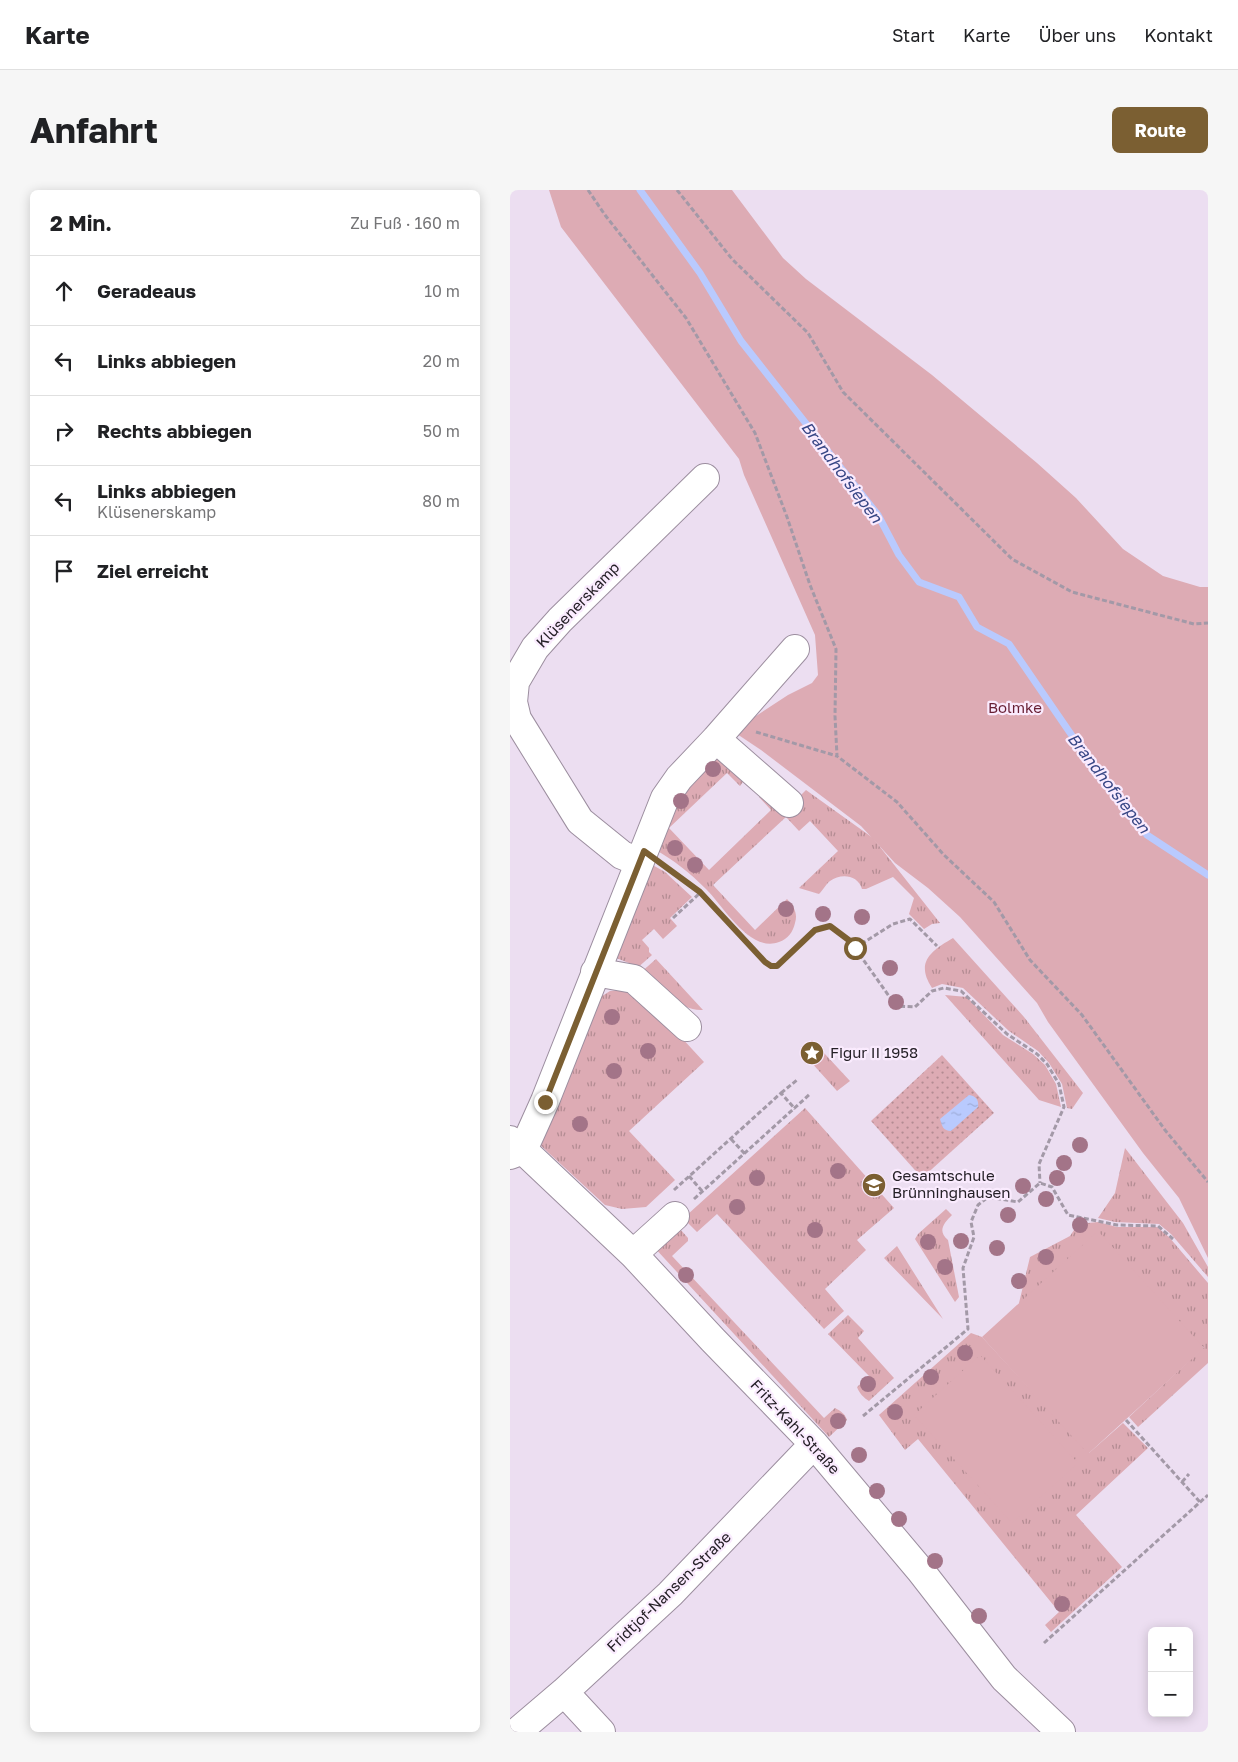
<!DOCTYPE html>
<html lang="de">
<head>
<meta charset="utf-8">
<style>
	:root { --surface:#fff; --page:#f6f6f6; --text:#202124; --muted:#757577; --line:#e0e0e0; --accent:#7b5f32 }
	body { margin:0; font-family:"Golos Text",sans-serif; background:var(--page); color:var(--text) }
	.controls { position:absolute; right:15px; bottom:15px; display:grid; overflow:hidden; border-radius:8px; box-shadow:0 2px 12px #0003 }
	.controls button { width:45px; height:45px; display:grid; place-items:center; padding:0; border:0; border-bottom:1px solid var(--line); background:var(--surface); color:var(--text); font:25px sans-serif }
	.stop { position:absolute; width:15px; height:15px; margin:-11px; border:4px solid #7b5f32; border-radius:50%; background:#fff }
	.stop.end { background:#7b5f32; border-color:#fff; box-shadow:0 1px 5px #0008 }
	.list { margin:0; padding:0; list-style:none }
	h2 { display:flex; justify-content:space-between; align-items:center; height:65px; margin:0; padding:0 20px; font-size:21px }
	h2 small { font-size:16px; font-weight:400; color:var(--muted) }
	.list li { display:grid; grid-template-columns:32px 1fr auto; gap:15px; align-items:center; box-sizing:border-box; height:70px; padding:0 20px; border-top:1px solid var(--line) }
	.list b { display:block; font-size:19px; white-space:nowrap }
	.list p { margin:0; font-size:16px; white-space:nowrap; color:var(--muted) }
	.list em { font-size:16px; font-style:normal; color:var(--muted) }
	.icon { flex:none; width:28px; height:28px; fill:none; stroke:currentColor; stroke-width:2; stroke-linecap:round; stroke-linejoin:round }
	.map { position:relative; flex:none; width:698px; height:1542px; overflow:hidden; border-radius:8px }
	header { display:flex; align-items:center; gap:30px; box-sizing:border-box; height:70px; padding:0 25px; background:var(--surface); border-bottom:1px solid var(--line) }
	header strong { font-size:24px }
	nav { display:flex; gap:28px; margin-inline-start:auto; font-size:18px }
	.intro { display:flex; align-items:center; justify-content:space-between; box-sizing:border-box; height:120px; padding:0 30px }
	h1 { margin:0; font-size:35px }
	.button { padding:12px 22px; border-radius:8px; background:var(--accent); color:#fff; font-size:18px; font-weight:700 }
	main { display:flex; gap:30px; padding:0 30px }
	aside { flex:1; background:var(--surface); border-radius:8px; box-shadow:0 2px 12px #0003 }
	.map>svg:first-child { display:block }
</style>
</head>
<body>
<header>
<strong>Karte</strong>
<nav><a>Start</a><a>Karte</a><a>Über uns</a><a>Kontakt</a></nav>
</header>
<div class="intro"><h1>Anfahrt</h1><a class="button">Route</a></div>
<main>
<aside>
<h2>2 Min.<small>Zu Fuß · 160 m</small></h2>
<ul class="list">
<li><svg class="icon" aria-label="ahead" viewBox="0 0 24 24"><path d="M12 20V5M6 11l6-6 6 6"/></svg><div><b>Geradeaus</b></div><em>10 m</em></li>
<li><svg class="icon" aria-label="left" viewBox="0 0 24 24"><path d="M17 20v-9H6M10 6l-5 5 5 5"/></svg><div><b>Links abbiegen</b></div><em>20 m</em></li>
<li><svg class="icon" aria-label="right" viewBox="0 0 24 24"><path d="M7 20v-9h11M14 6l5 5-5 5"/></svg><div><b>Rechts abbiegen</b></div><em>50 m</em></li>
<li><svg class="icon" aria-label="left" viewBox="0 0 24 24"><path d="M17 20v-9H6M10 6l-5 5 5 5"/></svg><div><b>Links abbiegen</b><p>Klüsenerskamp</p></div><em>80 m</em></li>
<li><svg class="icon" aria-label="arrive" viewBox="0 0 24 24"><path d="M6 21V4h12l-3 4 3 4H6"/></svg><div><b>Ziel erreicht</b></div></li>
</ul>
</aside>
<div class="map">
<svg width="698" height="1542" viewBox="0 0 698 1542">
	<defs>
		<pattern id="grass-tufts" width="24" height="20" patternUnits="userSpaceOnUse" patternTransform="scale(1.25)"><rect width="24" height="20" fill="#ddabb4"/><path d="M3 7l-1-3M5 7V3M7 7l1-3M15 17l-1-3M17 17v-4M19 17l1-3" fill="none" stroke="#b38b92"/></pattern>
		<pattern id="garden-dots" width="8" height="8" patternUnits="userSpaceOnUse" patternTransform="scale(1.25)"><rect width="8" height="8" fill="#ddabb4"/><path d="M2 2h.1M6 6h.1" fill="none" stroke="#b38b92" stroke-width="1.8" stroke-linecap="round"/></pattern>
		<pattern id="water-ripples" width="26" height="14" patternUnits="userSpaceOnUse" patternTransform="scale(1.25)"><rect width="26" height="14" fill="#b9cafe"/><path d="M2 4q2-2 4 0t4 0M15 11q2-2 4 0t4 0" fill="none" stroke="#9fadda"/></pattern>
	</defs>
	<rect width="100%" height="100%" fill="#ecdef1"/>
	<!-- grass -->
	<path fill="url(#grass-tufts)" d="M 205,566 L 235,589 L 230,596 L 217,583 L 159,638 L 199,680 L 261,620 L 249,607 L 280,616 L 296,600 L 363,648 L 430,733 L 422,734 L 414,739 L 399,724 L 404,708 L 383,687 L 356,699 L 352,699 C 348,685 331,683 320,691 C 316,694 313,700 309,704 L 289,698 L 328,661 L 300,631 L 289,641 L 276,627 L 203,695 L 245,740 L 277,709 C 284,717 288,723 285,733 C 283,742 278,749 269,752 C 240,763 214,717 196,699 C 180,683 164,670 144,659 L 165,609 Z
		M 139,673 L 155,682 L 182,707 L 160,728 L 167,736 L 153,749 L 144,739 L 132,750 L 139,758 L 139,762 L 142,765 L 125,780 L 119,773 L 101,766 Z
		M 443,748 L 514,827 L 573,903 L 562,919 L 557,918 L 552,894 L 539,873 L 528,861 L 499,841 L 453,798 L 432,794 L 422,798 C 405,772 421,761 443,748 Z
		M 146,769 L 193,820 C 172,822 145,796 129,784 Z
		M 112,800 L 134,807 L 194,872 L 119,941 L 165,990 L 136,1017 L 112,1019 L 95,1015 L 28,953 L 89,808 L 100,801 Z
		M 435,805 L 457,807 L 493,845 L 523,864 L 535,875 L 546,894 L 551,917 L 529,910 Z
		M 302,850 L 340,891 L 327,901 L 291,861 Z
		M 295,918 L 384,1018 L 347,1050 L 356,1060 L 315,1099 L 334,1121 L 314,1139 L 207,1024 L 187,1042 L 177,1032 L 177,1025 Z
		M 615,958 L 673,1033 L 698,1077 L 698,1087 L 661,1044 L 649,1034 L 605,1032 L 588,1028 L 605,1003 Z
		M 436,1019 L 442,1025 C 434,1033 427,1041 438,1050 L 449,1107 L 445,1112 L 405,1049 L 408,1044 Z
		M 588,1032 L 607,1037 L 647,1037 L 659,1047 L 698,1093 L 698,1173 L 628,1237 L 619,1227 L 694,1157 L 509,1113 L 520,1067 L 560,1046 L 568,1034 Z
		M 170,1039 L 178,1048 L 178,1051 L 162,1066 L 314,1228 L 325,1218 C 331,1221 335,1224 337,1230 L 319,1247 L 143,1056 Z
		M 387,1056 L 433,1129 L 374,1068 Z
		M 338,1125 L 354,1141 L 348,1148 L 384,1188 L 359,1211 C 354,1208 349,1203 347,1197 L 359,1186 L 318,1144 Z
		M 461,1143 L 472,1147 L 579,1263 L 613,1233 L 638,1258 L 566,1325 L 612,1377 L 541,1442 L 535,1435 L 549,1422 L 408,1249 L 395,1260 L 369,1225 Z"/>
	<!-- park -->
	<path fill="#ddabb4" d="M 39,0 L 222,0 L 273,68 L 296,89 L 422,185 L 527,273 L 566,308 L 613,359 L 653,386 L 690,397 L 698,397 L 698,1068 L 669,1008 L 633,963 L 538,832 L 527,813 L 450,727 L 418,698 L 385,673 L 351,636 L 251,560 L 227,544 L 240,530 L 278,505 L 302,493 L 308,485 L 305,445 L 234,285 L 229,269 L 51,37 Z
		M 588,1041 L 694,1158 L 578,1264 L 472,1147 Z
		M 470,1165 L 568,1273 L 502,1333 L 404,1225 Z"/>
	<!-- garden -->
	<path fill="url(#garden-dots)" d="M 432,865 L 484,923 L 412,988 L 361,931 Z"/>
	<!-- water -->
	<path fill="url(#water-ripples)" d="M 459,905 C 466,906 469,910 468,917 L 441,941 C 433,941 432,936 430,929 Z"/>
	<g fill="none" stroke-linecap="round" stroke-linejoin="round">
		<!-- stream -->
		<path stroke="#b9cafe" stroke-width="7" d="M 130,0 L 190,83 L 231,151 L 368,325 L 389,365 L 409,392 L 449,407 L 467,437 L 499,454 L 587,582 L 637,645 L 698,685"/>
		<!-- minor casing -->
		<g stroke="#9c8e9f" stroke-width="30">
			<path id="minor" d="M 206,549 L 279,613
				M 129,672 L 112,665 L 70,631 L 7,529 L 3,512 L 5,492 L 25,458 L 50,430 L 195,288
				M 85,782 L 124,789 L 177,837
				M 0,950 L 13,960 L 123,1064 L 203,1150 L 304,1254 L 410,1380 L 494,1488 L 551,1542
				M 0,965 L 13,960 L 35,911 L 155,608 L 169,588 L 206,549 L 285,459
				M 123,1064 L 165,1026
				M 54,1502 L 91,1542
				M 7,1542 L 54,1502 L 160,1404 L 304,1254"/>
		</g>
		<!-- path -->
		<path stroke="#a399a7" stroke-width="3" stroke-dasharray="5 2.5" stroke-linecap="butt" d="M 78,0 L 95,25 L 176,128 L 245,243 L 277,327 L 300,395 L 326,459 L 325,526 L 327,566 L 387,612 L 434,665 L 484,712 L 520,770 L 572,825 L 655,940 L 698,992
			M 167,0 L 222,69 L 298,143 L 333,202 L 502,369 L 562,402 L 684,434 L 698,433
			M 246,542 L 327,566
			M 154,676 L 190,703 L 255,773 L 261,777 L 267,776 L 305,741 L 320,736 L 340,751 L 386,816 L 405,817 L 422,801 L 434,798 L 451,801 L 497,844 L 527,864 L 537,874 L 549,894 L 554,917 L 529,974 L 530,993
			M 163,728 L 190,703
			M 345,758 L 383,734 L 400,729 L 427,756
			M 271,903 L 287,890
			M 221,949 L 235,964
			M 179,986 L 192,1001
			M 164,1000 L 271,903 L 285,919
			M 184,1009 L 300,904
			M 353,1226 L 458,1139 L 453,1078 L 464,1047 L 461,1032 L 468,1015 L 478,1007 L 508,1012 L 530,993 L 542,997 L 558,1025 L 607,1035 L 648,1036 L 663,1049
			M 616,1230 L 690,1312
			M 672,1292 L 679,1284
			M 534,1453 L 698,1305"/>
		<!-- minor -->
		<use href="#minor" stroke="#fff" stroke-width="28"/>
	</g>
	<!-- trees -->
	<g fill="#a37488">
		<circle cx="203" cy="579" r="8"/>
		<circle cx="171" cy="611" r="8"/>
		<circle cx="165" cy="658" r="8"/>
		<circle cx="185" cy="675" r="8"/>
		<circle cx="276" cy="719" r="8"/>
		<circle cx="313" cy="724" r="8"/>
		<circle cx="352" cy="727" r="8"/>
		<circle cx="380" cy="778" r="8"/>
		<circle cx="386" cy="812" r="8"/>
		<circle cx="102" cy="827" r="8"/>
		<circle cx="138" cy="861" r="8"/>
		<circle cx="104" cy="881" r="8"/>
		<circle cx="70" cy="934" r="8"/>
		<circle cx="570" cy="955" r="8"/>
		<circle cx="554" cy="973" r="8"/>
		<circle cx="328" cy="981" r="8"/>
		<circle cx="247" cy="988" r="8"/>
		<circle cx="547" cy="988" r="8"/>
		<circle cx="513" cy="996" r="8"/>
		<circle cx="536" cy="1009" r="8"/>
		<circle cx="227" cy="1017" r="8"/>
		<circle cx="498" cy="1025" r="8"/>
		<circle cx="570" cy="1035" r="8"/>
		<circle cx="305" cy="1040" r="8"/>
		<circle cx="451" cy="1051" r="8"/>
		<circle cx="418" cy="1052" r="8"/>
		<circle cx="487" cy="1058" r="8"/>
		<circle cx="536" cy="1067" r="8"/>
		<circle cx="435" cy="1077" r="8"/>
		<circle cx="176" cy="1085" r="8"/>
		<circle cx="509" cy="1091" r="8"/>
		<circle cx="455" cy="1163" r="8"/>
		<circle cx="421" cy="1187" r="8"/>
		<circle cx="358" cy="1194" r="8"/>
		<circle cx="385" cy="1222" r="8"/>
		<circle cx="328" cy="1231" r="8"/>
		<circle cx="349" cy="1265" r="8"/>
		<circle cx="367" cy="1301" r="8"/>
		<circle cx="389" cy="1329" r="8"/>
		<circle cx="425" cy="1371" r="8"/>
		<circle cx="552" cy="1414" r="8"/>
		<circle cx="469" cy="1426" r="8"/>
	</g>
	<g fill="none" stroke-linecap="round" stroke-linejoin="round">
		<!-- route -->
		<path stroke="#7b5f32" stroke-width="6" d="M 35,912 L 134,661 L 190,702 L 255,772 L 261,776 L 267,776 L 305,740 L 320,736 L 340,751 L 345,758"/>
	</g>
	<!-- icons -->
	<defs>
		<g id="sight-disc" transform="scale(1.25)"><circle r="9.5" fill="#7b5f32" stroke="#faebfe"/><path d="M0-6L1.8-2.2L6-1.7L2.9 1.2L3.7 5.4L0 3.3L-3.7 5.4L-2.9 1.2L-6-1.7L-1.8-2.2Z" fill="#fff"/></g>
		<g id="school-disc" transform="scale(1.25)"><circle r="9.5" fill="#7b5f32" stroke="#faebfe"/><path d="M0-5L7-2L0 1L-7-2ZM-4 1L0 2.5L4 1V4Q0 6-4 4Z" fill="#fff"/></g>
	</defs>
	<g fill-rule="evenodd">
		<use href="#sight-disc" x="302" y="863"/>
		<use href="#school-disc" x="364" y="995"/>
	</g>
	<g text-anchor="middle" stroke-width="4.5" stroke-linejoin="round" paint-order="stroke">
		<!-- street labels -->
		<g font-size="15" fill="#252027" stroke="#faebfe">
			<text transform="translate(68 415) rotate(-46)" y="5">Klüsenerskamp</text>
			<text transform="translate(285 1237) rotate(47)" y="5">Fritz-Kahl-Straße</text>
			<text transform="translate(159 1402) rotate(-44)" y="5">Fridtjof-Nansen-Straße</text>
		</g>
		<!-- park labels -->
		<g font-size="15" fill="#671e33" stroke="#faebfe">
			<text x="505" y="523">Bolmke</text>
		</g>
		<!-- poi labels -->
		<g font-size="15" fill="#252027" stroke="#faebfe" text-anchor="start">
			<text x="320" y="868">Figur II 1958</text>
			<text x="382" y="991">Gesamtschule<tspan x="382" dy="17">Brünninghausen</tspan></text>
		</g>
		<!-- water labels -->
		<g font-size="16" font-style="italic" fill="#374685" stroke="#faebfe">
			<text transform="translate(332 282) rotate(53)" y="6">Brandhofsiepen</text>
			<text transform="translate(599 593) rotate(52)" y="6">Brandhofsiepen</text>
		</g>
	</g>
</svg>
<div class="controls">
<button>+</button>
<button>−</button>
</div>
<div class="stop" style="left:345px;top:758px"></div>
<div class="stop end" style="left:35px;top:912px"></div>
</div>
</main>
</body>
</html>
